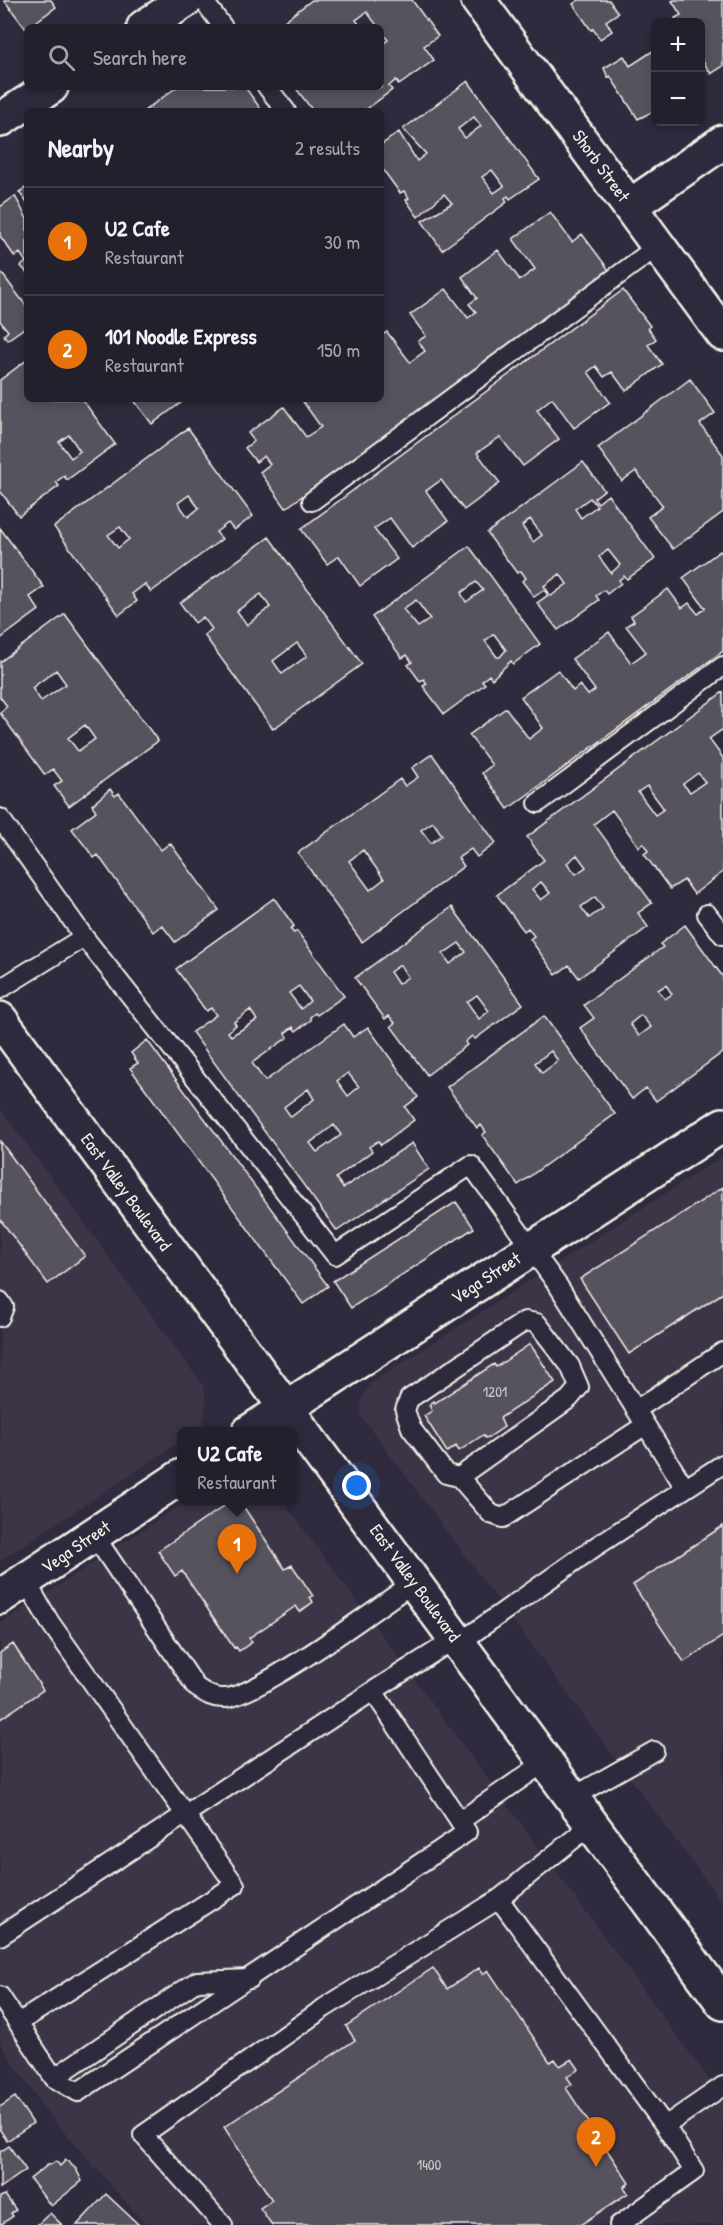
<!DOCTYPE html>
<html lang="en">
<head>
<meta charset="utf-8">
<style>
	:root { --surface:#23202e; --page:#2f2d3a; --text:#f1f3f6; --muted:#a3a3aa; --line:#403e4a; --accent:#8bbbb9 }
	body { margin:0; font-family:"Patrick Hand",sans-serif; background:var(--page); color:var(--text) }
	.controls { position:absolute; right:18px; top:18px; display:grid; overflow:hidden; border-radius:9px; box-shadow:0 3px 9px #0003 }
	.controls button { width:54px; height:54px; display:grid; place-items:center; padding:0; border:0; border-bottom:2px solid var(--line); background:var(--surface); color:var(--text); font:30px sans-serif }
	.you { position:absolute; left:357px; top:1486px; width:21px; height:21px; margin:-15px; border:4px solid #fff; border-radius:50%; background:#1a73e8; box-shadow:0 0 0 9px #1a73e833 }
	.badge { display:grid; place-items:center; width:39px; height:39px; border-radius:50%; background:var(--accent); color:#fff; font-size:20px; font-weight:700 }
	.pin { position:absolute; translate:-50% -50px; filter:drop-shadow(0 2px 3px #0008) }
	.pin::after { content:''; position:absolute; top:32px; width:21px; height:18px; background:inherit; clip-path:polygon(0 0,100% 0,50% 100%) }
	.popup { position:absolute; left:177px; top:1427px; width:120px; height:78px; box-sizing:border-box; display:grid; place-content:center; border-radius:9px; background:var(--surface); filter:drop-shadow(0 2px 4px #0005); font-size:20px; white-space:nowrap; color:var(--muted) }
	.popup b { font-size:22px; color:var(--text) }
	.popup::after { content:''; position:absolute; left:50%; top:100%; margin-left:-12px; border:12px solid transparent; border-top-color:var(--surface) }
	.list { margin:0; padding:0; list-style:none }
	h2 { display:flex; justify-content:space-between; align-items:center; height:78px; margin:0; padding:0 24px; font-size:26px }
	h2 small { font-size:20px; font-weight:400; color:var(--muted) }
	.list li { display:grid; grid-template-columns:39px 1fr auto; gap:18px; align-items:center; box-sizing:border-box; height:108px; padding:0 24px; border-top:2px solid var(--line) }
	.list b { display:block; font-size:22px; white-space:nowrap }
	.list p { margin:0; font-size:20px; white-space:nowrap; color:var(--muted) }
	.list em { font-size:20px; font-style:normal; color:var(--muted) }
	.icon { flex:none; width:33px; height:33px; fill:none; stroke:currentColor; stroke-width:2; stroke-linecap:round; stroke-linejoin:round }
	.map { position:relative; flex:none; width:723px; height:2225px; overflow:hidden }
	.search { position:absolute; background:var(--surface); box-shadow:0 3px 9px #0003; left:24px; top:24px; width:360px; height:66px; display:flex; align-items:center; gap:15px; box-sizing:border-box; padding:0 21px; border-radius:9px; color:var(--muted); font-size:22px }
	.panel { position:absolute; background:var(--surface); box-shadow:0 3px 9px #0003; left:24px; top:108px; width:360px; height:294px; border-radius:9px }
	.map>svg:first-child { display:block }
</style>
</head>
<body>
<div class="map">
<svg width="723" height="2225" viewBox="0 0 723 2225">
	<rect width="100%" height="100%" fill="#2f2a3d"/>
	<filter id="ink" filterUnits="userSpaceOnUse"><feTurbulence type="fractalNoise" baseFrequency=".0167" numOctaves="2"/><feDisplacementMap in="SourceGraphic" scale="12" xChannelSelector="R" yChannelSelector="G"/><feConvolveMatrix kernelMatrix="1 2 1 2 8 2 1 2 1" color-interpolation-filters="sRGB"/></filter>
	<g filter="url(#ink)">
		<!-- built -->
		<path fill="#3b3647" d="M 0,1108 L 204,1387 L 206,1402 L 205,1416 L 201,1428 L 195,1431 L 182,1432 L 181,1441 L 0,1561 Z
			M 723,1156 L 723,1904 L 362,1417 L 360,1408 L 363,1395 L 371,1383 Z
			M 186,1501 L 283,1501 L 723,2098 L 723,2225 L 146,2225 L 48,2114 L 0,2044 L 0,1624 Z"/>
		<!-- building -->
		<path fill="#56525f" stroke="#f4f1e8" stroke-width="1.5" fill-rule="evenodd" d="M 4,0 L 51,0 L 56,7 L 26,29 Z
			M 312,0 L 412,0 L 438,36 L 424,46 L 434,60 L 399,85 L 396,80 L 389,86 L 392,90 L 364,111 L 313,111 L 295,87 L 381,87 L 381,45 L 388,40 L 367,12 L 356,20 L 361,27 L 286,27 L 283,22 Z
			M 579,0 L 609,0 L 618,13 L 606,21 L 612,31 L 600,39 L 593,29 L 591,30 L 573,4 Z
			M 674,0 L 723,0 L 723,66 L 711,74 L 700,57 L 700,22 L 677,22 L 675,18 L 681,15 L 672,1 Z
			M 656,49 L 656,110 L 638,119 L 610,76 L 608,78 L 604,68 L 624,56 L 630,66 Z
			M 468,81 L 539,179 L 510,199 L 508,196 L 505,198 L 507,202 L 442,250 L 422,221 L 452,203 L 444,194 L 418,217 L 406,200 L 409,198 L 404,191 L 400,193 L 381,167 L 381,145 L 399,132 L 417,161 L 426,154 L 403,129 ZM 474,117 L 481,126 L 465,138 L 458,129 ZM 492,170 L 504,186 L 494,193 L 482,177 Z
			M 177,87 L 245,87 L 262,111 L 144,111 Z
			M 27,187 L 27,203 L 19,192 Z
			M 15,196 L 27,219 L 27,273 L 21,266 L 26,262 L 20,253 L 15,257 L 0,236 L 0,207 Z
			M 550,212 L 572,242 L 582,234 L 609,270 L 286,508 L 260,472 L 270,464 L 264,456 L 256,462 L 245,448 L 254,441 L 248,433 L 284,407 L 306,437 L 321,427 L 301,399 L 381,399 L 381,336 L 387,332 L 410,362 L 425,351 L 418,341 L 426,336 L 410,315 L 446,289 L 468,318 L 476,312 L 469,304 L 477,298 L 462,277 L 498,250 L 520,280 L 535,269 L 513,239 Z
			M 0,271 L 27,307 L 27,326 L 7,340 L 4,335 L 8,331 L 0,321 Z
			M 623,290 L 650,326 L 648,328 L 656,339 L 648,345 L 662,364 L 626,391 L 612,372 L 604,377 L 596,366 L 588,372 L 610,402 L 574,428 L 552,398 L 537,410 L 559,439 L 523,466 L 500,437 L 477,453 L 500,483 L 464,510 L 441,480 L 426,491 L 448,521 L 412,548 L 390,518 L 374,529 L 397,559 L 360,586 L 339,556 L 327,564 L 301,529 Z
			M 27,360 L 27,399 L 82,399 L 115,444 L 67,480 L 64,476 L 56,482 L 59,486 L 19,516 L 0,491 L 0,380 ZM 69,435 L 80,451 L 71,458 L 59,442 Z
			M 690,379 L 715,413 L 700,424 L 723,455 L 723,512 L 673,549 L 648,517 L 663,506 L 636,471 L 622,481 L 598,448 Z
			M 133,399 L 186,399 L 152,424 Z
			M 188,428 L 253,516 L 234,530 L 228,523 L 216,532 L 222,539 L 151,592 L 145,584 L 132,594 L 137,601 L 119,615 L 54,527 ZM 189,495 L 199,508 L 188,517 L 178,503 ZM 120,527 L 129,539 L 118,548 L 108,535 Z
			M 583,462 L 604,490 L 594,498 L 598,503 L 608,495 L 655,559 L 627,579 L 624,576 L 619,580 L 621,583 L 607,594 L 604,590 L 596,596 L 599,600 L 558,630 L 537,603 L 548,595 L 544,590 L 534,597 L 522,581 L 526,578 L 521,571 L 517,573 L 487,533 ZM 590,498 L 597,506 L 581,518 L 575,509 ZM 530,519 L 542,535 L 533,542 L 522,526 ZM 608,550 L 620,565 L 611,573 L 599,557 ZM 560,574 L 567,584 L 551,596 L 544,586 Z
			M 0,528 L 44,587 L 30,597 L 39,610 L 0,639 Z
			M 269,537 L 362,664 L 273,729 L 204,635 L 212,629 L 203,617 L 195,623 L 180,603 ZM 261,594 L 270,607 L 247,625 L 237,611 ZM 297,643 L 307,656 L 282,674 L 273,661 Z
			M 469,546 L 540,644 L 513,664 L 511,661 L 492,679 L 489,675 L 482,681 L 485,684 L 444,714 L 423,686 L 427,684 L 424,679 L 420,681 L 408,665 L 412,662 L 407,655 L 402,658 L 372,617 ZM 476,582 L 483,590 L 466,602 L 461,593 ZM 416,600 L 430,619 L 418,627 L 403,609 ZM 494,634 L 506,650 L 500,657 L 497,657 L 485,641 Z
			M 720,551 L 723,555 L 723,651 L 508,809 L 482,773 L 492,765 L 469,735 L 506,708 L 529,739 L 543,728 L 521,697 L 558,670 L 573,691 L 580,685 L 588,695 L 595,690 L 572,659 L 609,632 L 631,663 L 646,652 L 626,626 L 634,621 L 631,616 L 668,589 L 682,608 L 689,603 L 698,614 L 705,608 L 683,578 Z
			M 65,614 L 158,741 L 69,806 L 54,786 L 62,781 L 53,769 L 45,775 L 0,713 L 7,706 L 0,697 L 0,662 ZM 56,670 L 66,684 L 41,701 L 32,688 ZM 85,725 L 95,739 L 78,751 L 68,738 Z
			M 723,692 L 723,729 L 709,739 L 723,758 L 723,872 L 694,894 L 684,880 L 670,889 L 644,854 L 648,851 L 643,843 L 639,847 L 612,810 L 594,824 L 652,903 L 638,913 L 648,927 L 579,978 L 569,965 L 556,975 L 530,939 L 534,936 L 528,928 L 524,931 L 497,895 L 544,860 L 527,837 ZM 698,773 L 705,782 L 690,792 L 683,784 ZM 647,786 L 664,809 L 655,815 L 638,792 ZM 577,855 L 586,867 L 576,874 L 567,863 ZM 541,882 L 550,893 L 541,900 L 532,889 ZM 595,897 L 603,908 L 589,918 L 581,907 Z
			M 432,754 L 496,843 L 477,857 L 471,849 L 458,858 L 464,866 L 362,942 L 298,853 L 400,779 L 405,786 L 418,777 L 412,768 ZM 433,822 L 442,835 L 431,843 L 421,830 ZM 363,850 L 384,879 L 370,890 L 349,861 Z
			M 110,789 L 115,796 L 119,793 L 161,850 L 170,843 L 219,910 L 175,942 L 162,925 L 153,932 L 98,855 L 94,858 L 72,829 L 96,811 L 92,805 Z
			M 274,898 L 294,926 L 290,929 L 294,933 L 297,931 L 344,996 L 317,1015 L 315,1013 L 310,1017 L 311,1020 L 296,1031 L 293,1027 L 285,1033 L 288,1037 L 252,1063 L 265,1081 L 344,1024 L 353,1037 L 368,1027 L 418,1097 L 405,1107 L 414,1120 L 381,1145 L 378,1141 L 369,1147 L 372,1151 L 336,1178 L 343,1188 L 412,1143 L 429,1169 L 337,1231 L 192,1032 L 216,1015 L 211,1008 L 206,1011 L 176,969 ZM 299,986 L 310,1001 L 301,1009 L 289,993 ZM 250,1010 L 257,1020 L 231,1036 L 228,1032 L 236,1025 L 234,1022 ZM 348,1073 L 359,1087 L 348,1096 L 337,1081 ZM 308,1089 L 314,1099 L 291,1117 L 284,1107 ZM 334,1125 L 341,1135 L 317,1152 L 310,1143 Z
			M 452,907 L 523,1004 L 475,1039 L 472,1036 L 465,1042 L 467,1045 L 427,1075 L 391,1026 L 395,1023 L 389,1016 L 385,1019 L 355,978 ZM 459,943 L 466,952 L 450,964 L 443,954 ZM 400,965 L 408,977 L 398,984 L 390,972 ZM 477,995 L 489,1011 L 479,1019 L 467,1002 Z
			M 685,925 L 723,977 L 723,1052 L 656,1101 L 646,1088 L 632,1099 L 580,1028 L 594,1018 L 584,1005 L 663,947 L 660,944 ZM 666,985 L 672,994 L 665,999 L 658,990 ZM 641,1015 L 651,1027 L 639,1036 L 630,1024 Z
			M 544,1016 L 615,1114 L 518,1185 L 482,1135 L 486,1132 L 481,1125 L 477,1128 L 447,1087 ZM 551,1051 L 558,1061 L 542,1073 L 535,1063 Z
			M 147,1040 L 328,1286 L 303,1304 L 130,1068 L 138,1063 L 131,1053 Z
			M 0,1141 L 85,1256 L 48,1284 L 0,1219 Z
			M 723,1187 L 723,1293 L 629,1354 L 580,1279 Z
			M 456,1202 L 474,1228 L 351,1308 L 333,1281 Z
			M 530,1344 L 555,1382 L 500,1418 L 504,1427 L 489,1437 L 485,1438 L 483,1435 L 459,1451 L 456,1446 L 447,1452 L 424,1416 L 432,1411 L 429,1405 L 434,1401 L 435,1403 L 494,1364 L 496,1367 Z
			M 233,1500 L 239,1500 L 285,1569 L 292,1565 L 313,1596 L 310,1597 L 313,1602 L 300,1612 L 296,1606 L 249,1638 L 252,1642 L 239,1651 L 236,1647 L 234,1648 L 182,1571 L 175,1576 L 158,1551 Z
			M 723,1526 L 723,1636 L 684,1662 L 633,1585 Z
			M 13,1644 L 43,1690 L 0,1719 L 0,1653 Z
			M 433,1968 L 447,1989 L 479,1968 L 483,1974 L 488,1970 L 550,2062 L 555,2059 L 560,2066 L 572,2059 L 579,2069 L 567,2077 L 572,2084 L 566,2088 L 629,2183 L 624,2187 L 628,2193 L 580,2225 L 272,2225 L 260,2208 L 272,2200 L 224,2127 L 355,2040 L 346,2026 Z
			M 15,2097 L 33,2123 L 7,2141 L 0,2130 L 0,2107 Z
			M 9,2146 L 26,2170 L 0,2188 L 0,2152 Z
			M 66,2160 L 76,2169 L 82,2181 L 51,2206 L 30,2179 L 49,2164 L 50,2165 L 56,2161 L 60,2166 Z
			M 106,2194 L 139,2225 L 77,2225 Z
			M 5,2195 L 16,2210 L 11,2213 L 13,2216 L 0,2225 L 0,2197 Z
			M 50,2213 L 62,2225 L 37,2225 Z"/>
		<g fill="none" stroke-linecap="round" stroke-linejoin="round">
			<!-- lane casing -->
			<g stroke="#f4f1e8" stroke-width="22">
				<path id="lane" d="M 203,0 L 223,27
					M 267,87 L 286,111
					M 312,501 L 658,246
					M 538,803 L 723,666
					M 0,818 L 84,937 L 0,989
					M 707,914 L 723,935
					M 84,937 L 335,1255 L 471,1165 L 559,1287 L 685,1488
					M 0,1301 L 4,1307 L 0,1317
					M 636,1410 L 723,1352
					M 459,1477 L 569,1399 L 579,1387 L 570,1366 L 537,1323 L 525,1321 L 409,1399 L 405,1410 L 411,1428 L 446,1474 L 459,1477 L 491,1514 L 503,1518 L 644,1426
					M 94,1535 L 196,1687 C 205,1693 213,1699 225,1698 C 257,1697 381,1605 414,1582
					M 26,1581 L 49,1621 L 235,1885 L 18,2023 L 54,2078 L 197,1981 L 250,1979
					M 459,1643 L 595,1547 L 723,1464
					M 373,1691 L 455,1639
					M 571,1798 L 654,1751
					M 460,1821 L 545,1762
					M 591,1825 L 499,1899 L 665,2126 L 723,2086
					M 0,1936 L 373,1691 L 467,1832 L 78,2092 L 54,2078
					M 0,1996 L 18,2023
					M 223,2225 L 143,2135 L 324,2008 L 499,1899
					M 619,2225 L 694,2171 L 665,2126"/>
			</g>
			<!-- street casing -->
			<g stroke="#f4f1e8" stroke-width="38">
				<path id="street" d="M 478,0 L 723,334
					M 144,27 L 186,0
					M 0,120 L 51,87
					M 630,206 L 723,142
					M 249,1432 L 723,1125
					M 0,1597 L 182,1476"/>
			</g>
			<!-- primary casing -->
			<g stroke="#f4f1e8" stroke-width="38">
				<path id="primary" d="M 0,1019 L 723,2003"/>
			</g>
			<!-- lane -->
			<use href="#lane" stroke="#2f2a3d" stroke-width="18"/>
			<!-- street -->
			<use href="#street" stroke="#2f2a3d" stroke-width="33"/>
			<!-- primary -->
			<use href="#primary" stroke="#2f2a3d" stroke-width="33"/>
		</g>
	</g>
	<g text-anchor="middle" stroke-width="4.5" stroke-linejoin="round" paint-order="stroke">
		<!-- number labels -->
		<g font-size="15" fill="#ccc9c6">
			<text x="495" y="1397">1201</text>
			<text x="429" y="2170">1400</text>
		</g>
		<!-- street labels -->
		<g font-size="18" fill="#f4f1e8" stroke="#2f2a3d">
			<text transform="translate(601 166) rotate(54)" y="6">Shorb Street</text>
			<text transform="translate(126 1192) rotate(54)" y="6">East Valley Boulevard</text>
			<text transform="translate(486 1278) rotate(-33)" y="6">Vega Street</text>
			<text transform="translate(76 1547) rotate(-34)" y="6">Vega Street</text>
			<text transform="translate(415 1583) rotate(54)" y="6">East Valley Boulevard</text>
		</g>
	</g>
</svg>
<div class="controls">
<button>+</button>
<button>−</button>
</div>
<div class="you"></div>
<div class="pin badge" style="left:237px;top:1574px;background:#e8710a">1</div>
<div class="popup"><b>U2 Cafe</b>Restaurant</div>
<div class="pin badge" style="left:596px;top:2167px;background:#e8710a">2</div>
<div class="search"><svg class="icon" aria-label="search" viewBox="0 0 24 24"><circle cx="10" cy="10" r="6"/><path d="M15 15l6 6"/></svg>Search here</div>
<section class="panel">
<h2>Nearby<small>2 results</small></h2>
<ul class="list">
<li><span class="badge" style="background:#e8710a">1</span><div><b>U2 Cafe</b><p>Restaurant</p></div><em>30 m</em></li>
<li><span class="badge" style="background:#e8710a">2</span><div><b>101 Noodle Express</b><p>Restaurant</p></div><em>150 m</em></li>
</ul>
</section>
</div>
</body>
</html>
